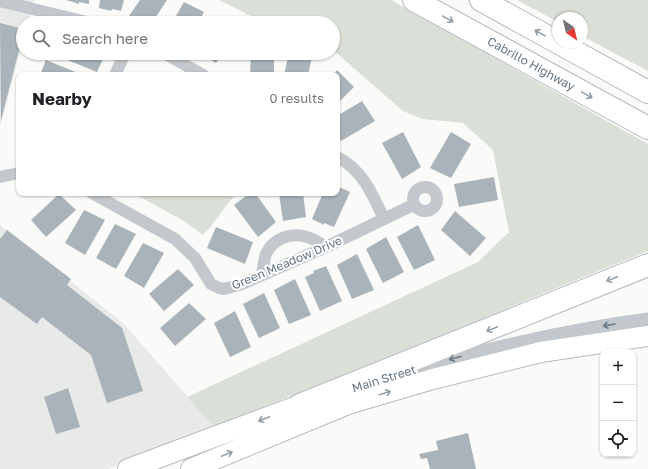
<!DOCTYPE html>
<html lang="en">
<head>
<meta charset="utf-8">
<style>
	:root { --surface:#fff; --page:#f6f6f6; --text:#202124; --muted:#757577; --line:#e0e0e0 }
	body { margin:0; font-family:"Golos Text",sans-serif; background:var(--page); color:var(--text) }
	.controls { position:absolute; right:12px; bottom:12px; display:grid; overflow:hidden; border-radius:8px; box-shadow:0 1px 3px #0004 }
	.controls button { width:36px; height:36px; display:grid; place-items:center; padding:0; border:0; border-bottom:1px solid var(--line); background:var(--surface); color:var(--text); font:20px sans-serif }
	.compass { position:absolute; left:552px; top:12px; width:36px; height:36px; border-radius:50%; background:var(--surface); box-shadow:0 1px 3px #0004; rotate:146deg }
	.list { margin:0; padding:0; list-style:none }
	h2 { display:flex; justify-content:space-between; align-items:center; height:52px; margin:0; padding:0 16px; font-size:17px }
	h2 small { font-size:13px; font-weight:400; color:var(--muted) }
	.icon { flex:none; width:22px; height:22px; fill:none; stroke:currentColor; stroke-width:2; stroke-linecap:round; stroke-linejoin:round }
	.map { position:relative; flex:none; width:648px; height:469px; overflow:hidden }
	.search { position:absolute; background:var(--surface); box-shadow:0 1px 3px #0004; left:16px; top:16px; width:324px; height:44px; display:flex; align-items:center; gap:10px; box-sizing:border-box; padding:0 14px; border-radius:22px; color:var(--muted); font-size:15px }
	.panel { position:absolute; background:var(--surface); box-shadow:0 1px 3px #0004; left:16px; top:72px; width:324px; height:124px; border-radius:8px }
	.map>svg:first-child { display:block }
</style>
</head>
<body>
<div class="map">
<svg width="648" height="469" viewBox="0 0 648 469">
	<rect width="100%" height="100%" fill="#fafaf8"/>
	<!-- built -->
	<path fill="#e8e9e9" d="M 0,0 L 34,0 L 28,23 L 23,23 L 23,42 L 0,126 Z
		M 0,225 L 124,324 L 214,427 L 165,448 L 108,469 L 0,469 Z"/>
	<!-- green -->
	<path fill="#dadfd7" d="M 219,0 L 391,0 L 648,144 L 648,251 L 214,427 L 187,397 L 478,262 L 509,232 L 493,150 L 463,123 L 423,119 L 403,111 L 333,50 L 333,23 L 272,23 L 249,15 Z
		M 517,0 L 648,0 L 648,71 L 582,36 L 582,18 L 558,18 L 558,22 Z
		M 133,193 L 238,193 C 224,205 216,222 203,235 L 184,221 Z"/>
	<!-- building -->
	<path fill="#aab3b9" d="M 66,0 L 89,0 L 89,4 L 79,2 L 79,4 Z
		M 100,0 L 124,0 L 121,11 L 112,9 L 111,11 L 99,8 Z
		M 140,0 L 167,0 L 152,23 L 143,23 L 141,22 L 140,23 L 129,16 Z
		M 184,2 L 204,12 L 198,23 L 172,23 Z
		M 0,23 L 23,29 L 23,34 L 1,121 Z
		M 61,53 L 104,53 L 101,59 L 103,59 L 97,72 L 60,57 Z
		M 196,53 L 223,53 L 216,63 L 208,58 L 207,60 Z
		M 251,53 L 274,53 L 274,75 L 250,75 Z
		M 289,53 L 299,53 L 312,56 L 308,75 L 284,75 Z
		M 46,60 L 83,75 L 40,75 Z
		M 337,70 L 354,87 L 337,104 L 337,75 L 332,75 Z
		M 362,101 L 375,121 L 341,141 L 337,135 L 337,116 Z
		M 403,132 L 421,167 L 402,179 L 382,143 Z
		M 451,132 L 471,144 L 451,178 L 430,168 Z
		M 494,177 L 498,200 L 459,207 L 454,184 Z
		M 337,186 L 350,192 L 334,227 L 324,223 L 324,225 L 312,219 L 323,193 L 337,193 Z
		M 250,193 L 255,193 L 276,222 L 258,237 L 234,205 Z
		M 279,193 L 303,193 L 306,217 L 283,221 Z
		M 59,194 L 76,210 L 46,237 L 31,220 Z
		M 84,210 L 105,220 L 85,255 L 65,243 Z
		M 455,211 L 486,238 L 470,256 L 441,230 Z
		M 115,224 L 136,234 L 116,269 L 96,258 Z
		M 418,225 L 435,260 L 414,270 L 397,237 Z
		M 216,227 L 253,242 L 245,264 L 207,248 Z
		M 7,230 L 71,279 L 67,285 L 122,328 L 143,391 L 107,403 L 91,355 L 42,317 L 37,324 L 0,297 L 0,239 Z
		M 386,237 L 404,272 L 383,283 L 366,249 Z
		M 143,243 L 164,253 L 144,288 L 124,276 Z
		M 357,254 L 374,290 L 352,299 L 337,265 Z
		M 326,266 L 342,301 L 320,311 L 305,277 L 314,273 L 313,271 Z
		M 178,269 L 194,285 L 164,311 L 149,294 Z
		M 295,279 L 311,315 L 289,324 L 274,290 Z
		M 264,293 L 280,328 L 259,338 L 243,304 Z
		M 189,303 L 206,319 L 175,346 L 160,328 Z
		M 235,311 L 251,347 L 230,357 L 214,323 Z
		M 68,388 L 80,427 L 56,434 L 44,397 Z
		M 468,433 L 476,469 L 430,469 L 427,458 L 421,459 L 419,454 L 438,450 L 436,441 Z"/>
	<g fill="none" stroke-linecap="round" stroke-linejoin="round">
		<!-- primary casing -->
		<g stroke="#b5babe" stroke-width="22">
			<path id="primary" d="M 128,469 L 300,405
				M 191,469 L 348,404 L 433,379 L 541,352 L 648,336"/>
		</g>
		<!-- motorway casing -->
		<g stroke="#b4b9bd" stroke-width="24">
			<path id="motorway" d="M 414,0 L 648,128
				M 481,0 L 648,92
				M 300,405 L 648,265"/>
		</g>
		<!-- minor -->
		<path stroke="#c3c8cc" stroke-width="12" d="M 0,1 L 91,23
			M 164,53 L 203,75
			M 115,75 L 125,53
			M 337,157 C 362,169 373,195 384,219
			M 0,177 L 19,173
			M413 199a12 12 0 1 1 24 0a12 12 0 1 1-24 0Z
			M 92,193 L 175,239 L 195,258 L 211,284 L 219,288 L 224,289 L 242,284 L 326,247 L 413,205
			M 262,275 C 263,268 264,260 266,254 C 273,238 292,232 307,237 C 314,239 320,243 326,247"/>
		<!-- tertiary -->
		<path stroke="#c3c8cc" stroke-width="15" d="M 403,373 C 484,350 565,331 648,320"/>
		<!-- primary -->
		<use href="#primary" stroke="#fff" stroke-width="20"/>
		<!-- motorway -->
		<use href="#motorway" stroke="#fff" stroke-width="22"/>
	</g>
	<!-- one-way arrows -->
	<defs><path id="oneway-shaft" d="M-6 0H5M1.5-3L5.5 0L1.5 3" fill="none" stroke-width="1.6" stroke-linecap="round" stroke-linejoin="round"/></defs>
	<g stroke="#939fa8">
		<use href="#oneway-shaft" transform="translate(448 19) rotate(29)"/>
		<use href="#oneway-shaft" transform="translate(540 33) rotate(-151)"/>
		<use href="#oneway-shaft" transform="translate(587 95) rotate(29)"/>
		<use href="#oneway-shaft" transform="translate(612 279) rotate(158)"/>
		<use href="#oneway-shaft" transform="translate(492 329) rotate(158)"/>
		<use href="#oneway-shaft" transform="translate(385 393) rotate(-17)"/>
		<use href="#oneway-shaft" transform="translate(264 419) rotate(159)"/>
		<use href="#oneway-shaft" transform="translate(227 454) rotate(-22)"/>
	</g>
	<g stroke="#6a7a87">
		<use href="#oneway-shaft" transform="translate(609 325) rotate(170)"/>
		<use href="#oneway-shaft" transform="translate(455 358) rotate(165)"/>
	</g>
	<g text-anchor="middle" stroke-width="4" stroke-linejoin="round" paint-order="stroke">
		<!-- street labels -->
		<g font-size="12" fill="#657683" stroke="#fff">
			<text transform="translate(531 64) rotate(29)" y="4">Cabrillo Highway</text>
			<text transform="translate(287 263) rotate(-23)" y="4">Green Meadow Drive</text>
			<text transform="translate(384 379) rotate(-17)" y="4">Main Street</text>
		</g>
	</g>
</svg>
<div class="controls">
<button>+</button>
<button>−</button>
<button><svg class="icon" aria-label="locate" viewBox="0 0 24 24"><circle cx="12" cy="12" r="6"/><path d="M12 2v4M12 18v4M2 12h4M18 12h4"/></svg></button>
</div>
<svg class="compass" viewBox="-18 -18 36 36"><path d="M0-13l5 13h-10z" fill="#e53935"/><path d="M0 13l5-13h-10z" fill="#757577"/></svg>
<div class="search"><svg class="icon" aria-label="search" viewBox="0 0 24 24"><circle cx="10" cy="10" r="6"/><path d="M15 15l6 6"/></svg>Search here</div>
<section class="panel">
<h2>Nearby<small>0 results</small></h2>
<ul class="list">
</ul>
</section>
</div>
</body>
</html>
